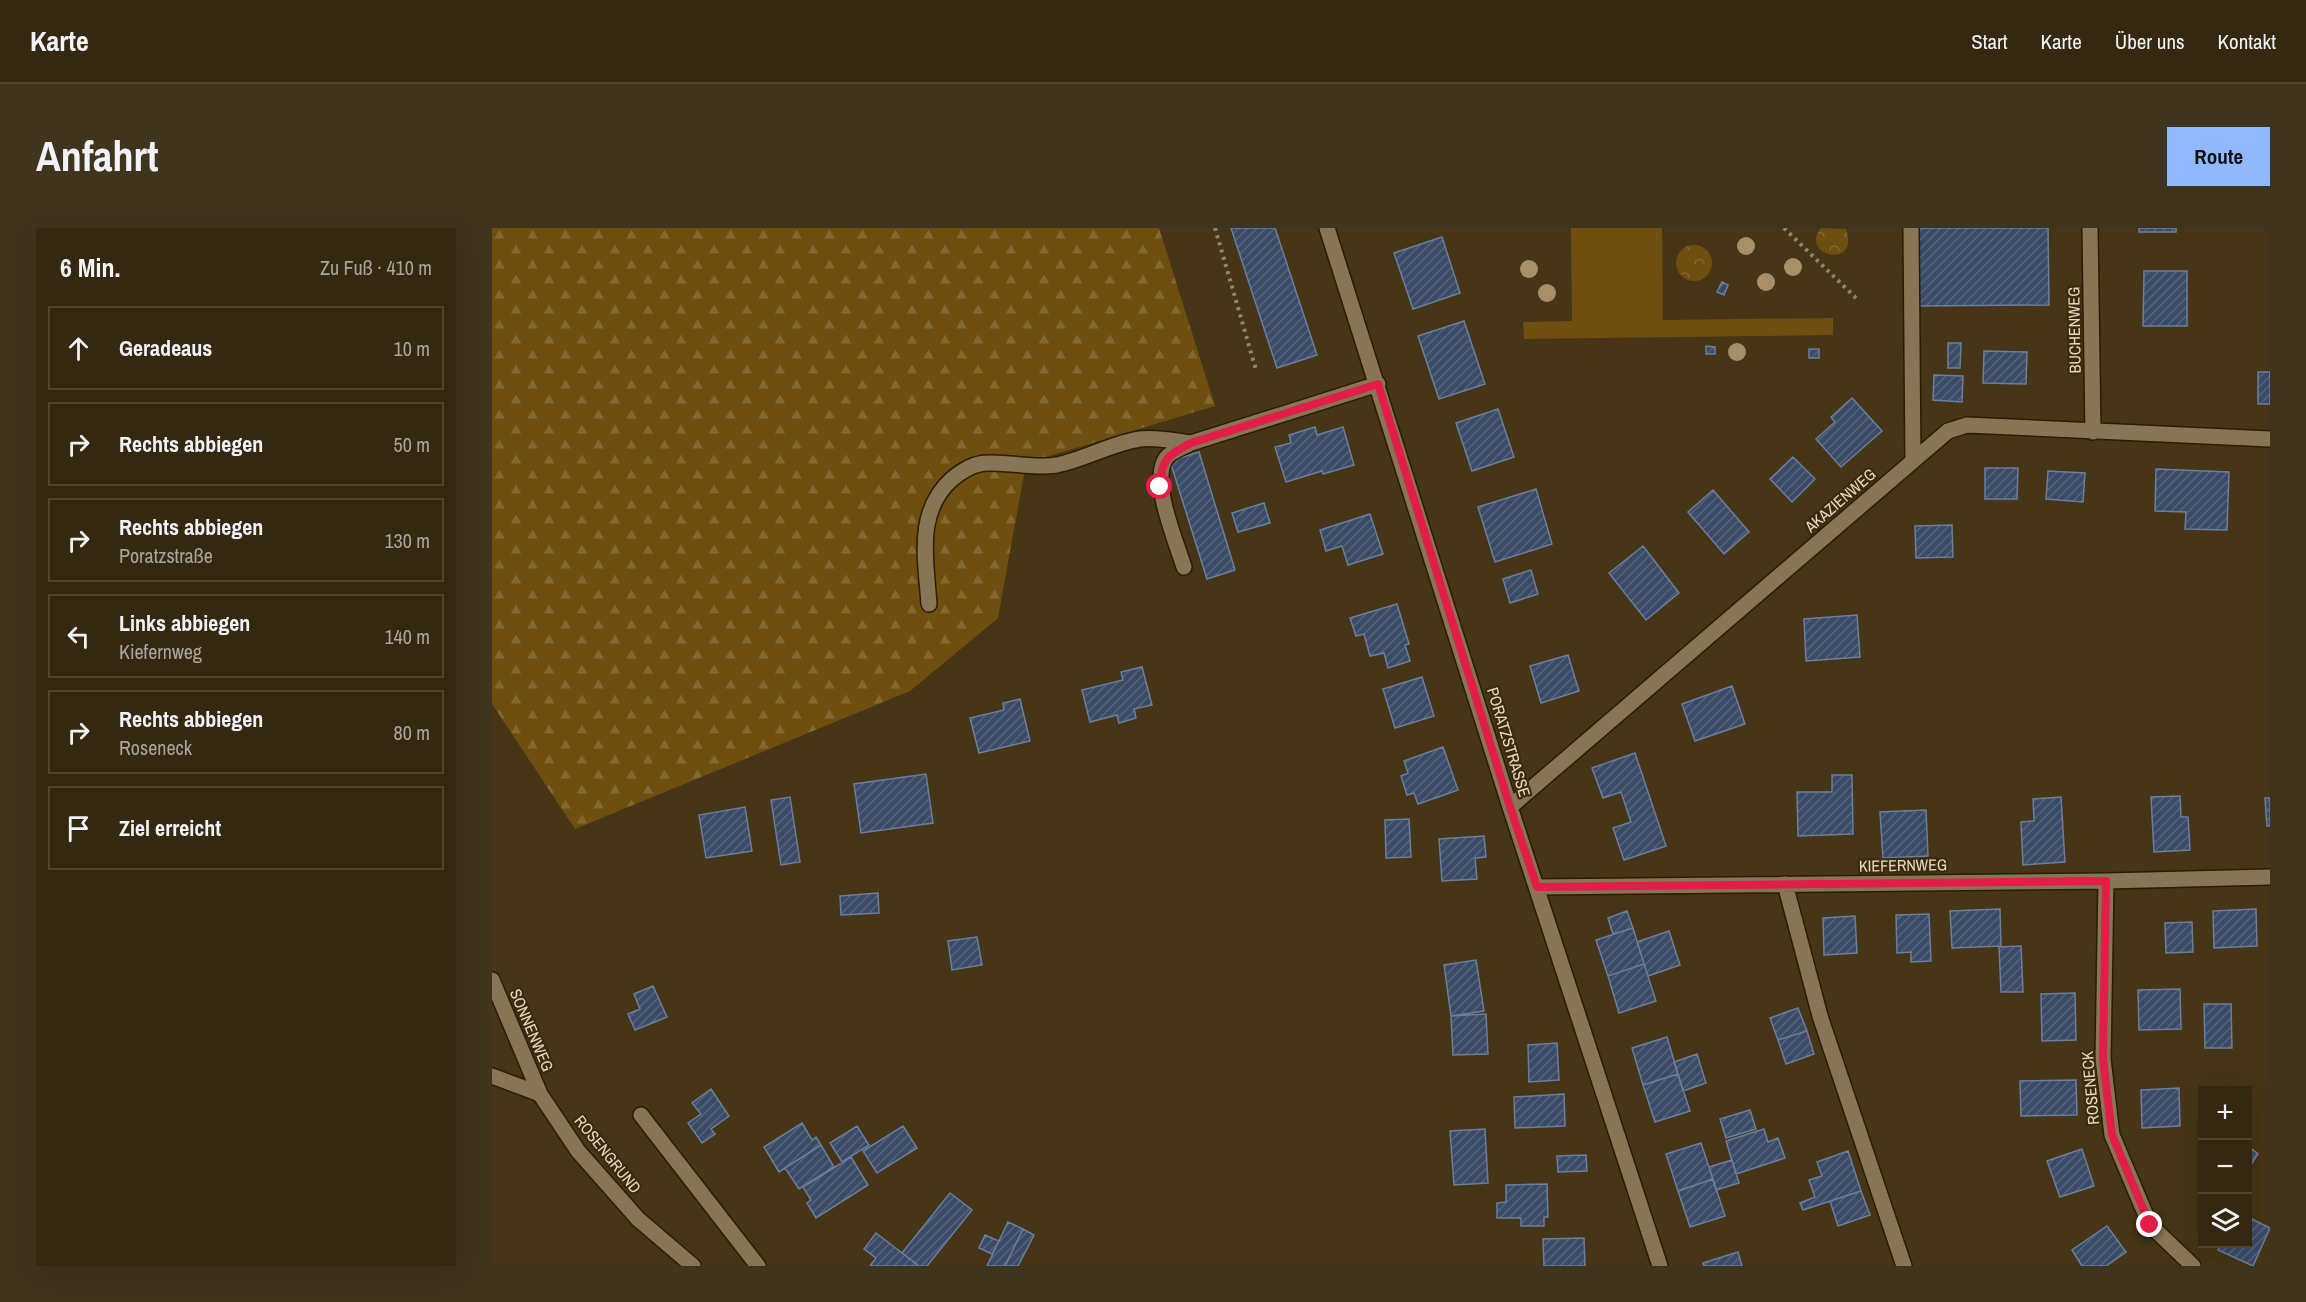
<!DOCTYPE html>
<html lang="de">
<head>
<meta charset="utf-8">
<style>
	:root { --surface:#342810; --page:#3f341e; --text:#f1f3f6; --muted:#a9a69f; --line:#4e4430; --accent:#90b8fd }
	body { margin:0; font-family:"Archivo Narrow",sans-serif; background:var(--page); color:var(--text) }
	.controls { position:absolute; right:18px; bottom:18px; display:grid; overflow:hidden; border-radius:0px; box-shadow:0 6px 24px #0002 }
	.controls button { width:54px; height:54px; display:grid; place-items:center; padding:0; border:0; border-bottom:2px solid var(--line); background:var(--surface); color:var(--text); font:30px sans-serif }
	.stop { position:absolute; width:18px; height:18px; margin:-14px; border:4px solid #e11d48; border-radius:50%; background:#fff }
	.stop.end { background:#e11d48; border-color:#fff; box-shadow:0 2px 6px #0008 }
	.list { margin:0; padding:0; list-style:none }
	h2 { display:flex; justify-content:space-between; align-items:center; height:78px; margin:0; padding:0 24px; font-size:26px }
	h2 small { font-size:20px; font-weight:400; color:var(--muted) }
	.list li { display:grid; grid-template-columns:39px 1fr auto; gap:18px; align-items:center; box-sizing:border-box; height:84px; margin:0 12px 12px; padding:0 12px; border:2px solid var(--line); border-radius:0px }
	.list b { display:block; font-size:22px; white-space:nowrap }
	.list p { margin:0; font-size:20px; white-space:nowrap; color:var(--muted) }
	.list em { font-size:20px; font-style:normal; color:var(--muted) }
	.icon { flex:none; width:33px; height:33px; fill:none; stroke:currentColor; stroke-width:2; stroke-linecap:round; stroke-linejoin:round }
	.map { position:relative; flex:none; width:1778px; height:1038px; overflow:hidden; border-radius:0px }
	header { display:flex; align-items:center; gap:36px; box-sizing:border-box; height:84px; padding:0 30px; background:var(--surface); border-bottom:2px solid var(--line) }
	header strong { font-size:28px }
	nav { display:flex; gap:33px; margin-inline-start:auto; font-size:21px }
	.intro { display:flex; align-items:center; justify-content:space-between; box-sizing:border-box; height:144px; padding:0 36px }
	h1 { margin:0; font-size:42px }
	.button { padding:15px 27px; border-radius:0px; background:var(--accent); color:#111; font-size:21px; font-weight:700 }
	main { display:flex; gap:36px; padding:0 36px }
	aside { flex:1; background:var(--surface); border-radius:0px; box-shadow:0 6px 24px #0002 }
	.map>svg:first-child { display:block }
</style>
</head>
<body>
<header>
<strong>Karte</strong>
<nav><a>Start</a><a>Karte</a><a>Über uns</a><a>Kontakt</a></nav>
</header>
<div class="intro"><h1>Anfahrt</h1><a class="button">Route</a></div>
<main>
<aside>
<h2>6 Min.<small>Zu Fuß · 410 m</small></h2>
<ul class="list">
<li><svg class="icon" aria-label="ahead" viewBox="0 0 24 24"><path d="M12 20V5M6 11l6-6 6 6"/></svg><div><b>Geradeaus</b></div><em>10 m</em></li>
<li><svg class="icon" aria-label="right" viewBox="0 0 24 24"><path d="M7 20v-9h11M14 6l5 5-5 5"/></svg><div><b>Rechts abbiegen</b></div><em>50 m</em></li>
<li><svg class="icon" aria-label="right" viewBox="0 0 24 24"><path d="M7 20v-9h11M14 6l5 5-5 5"/></svg><div><b>Rechts abbiegen</b><p>Poratzstraße</p></div><em>130 m</em></li>
<li><svg class="icon" aria-label="left" viewBox="0 0 24 24"><path d="M17 20v-9H6M10 6l-5 5 5 5"/></svg><div><b>Links abbiegen</b><p>Kiefernweg</p></div><em>140 m</em></li>
<li><svg class="icon" aria-label="right" viewBox="0 0 24 24"><path d="M7 20v-9h11M14 6l5 5-5 5"/></svg><div><b>Rechts abbiegen</b><p>Roseneck</p></div><em>80 m</em></li>
<li><svg class="icon" aria-label="arrive" viewBox="0 0 24 24"><path d="M6 21V4h12l-3 4 3 4H6"/></svg><div><b>Ziel erreicht</b></div></li>
</ul>
</aside>
<div class="map">
<svg width="1778" height="1038" viewBox="0 0 1778 1038">
	<defs>
		<pattern id="forest-firs" width="22" height="20" patternUnits="userSpaceOnUse" patternTransform="scale(1.5)"><rect width="22" height="20" fill="#6e4f0f"/><path d="M5 1l3.5 6h-7zM16 11l3.5 6h-7z" fill="#836830"/></pattern>
		<pattern id="park-crowns" width="20" height="18" patternUnits="userSpaceOnUse" patternTransform="scale(1.5)"><rect width="20" height="18" fill="#6e4f0f"/><path d="M2 6a3 3 0 1 1 6 0M12 15a3 3 0 1 1 6 0" fill="none" stroke="#836830"/></pattern>
		<pattern id="building-hatch" width="6" height="6" patternUnits="userSpaceOnUse" patternTransform="scale(1.5)"><rect width="6" height="6" fill="#3a4b67"/><path d="M-1 1l2-2M0 6l6-6M5 7l2-2" fill="none" stroke="#56647b"/></pattern>
	</defs>
	<rect width="100%" height="100%" fill="#463516"/>
	<!-- forest -->
	<path fill="url(#forest-firs)" d="M 0,0 L 667,0 L 723,178 L 534,235 L 506,390 L 418,463 L 83,601 L 0,476 Z"/>
	<!-- park -->
	<path fill="url(#park-crowns)" d="M 1329,0 L 1354,1 C 1369,42 1306,28 1329,0 Z
		M1184 35a18 18 0 1 1 36 0a18 18 0 1 1-36 0Z"/>
	<!-- pitch -->
	<path fill="#6e4f0f" d="M 1079,0 L 1170,0 L 1171,92 L 1341,90 L 1341,107 L 1032,111 L 1031,94 L 1080,93 Z"/>
	<!-- building -->
	<path fill="url(#building-hatch)" stroke="#6c7e9d" stroke-width="1.5" d="M 739,0 L 783,0 L 825,127 L 785,140 Z
		M 1424,0 L 1556,0 L 1557,77 L 1425,78 Z
		M 1647,0 L 1684,0 L 1684,4 L 1647,4 Z
		M 950,9 L 968,65 L 921,81 L 902,25 Z
		M 1652,43 L 1695,43 L 1695,98 L 1651,98 Z
		M 1230,54 L 1236,57 L 1232,67 L 1225,64 Z
		M 972,93 L 993,156 L 947,171 L 926,108 Z
		M 1456,115 L 1469,115 L 1468,140 L 1456,140 Z
		M 1214,118 L 1223,119 L 1223,126 L 1214,126 Z
		M 1317,121 L 1327,121 L 1327,130 L 1317,130 Z
		M 1492,123 L 1535,124 L 1534,156 L 1491,155 Z
		M 1766,144 L 1778,144 L 1778,176 L 1766,176 Z
		M 1442,147 L 1471,148 L 1470,174 L 1441,172 Z
		M 1360,170 L 1390,203 L 1349,239 L 1324,211 L 1343,194 L 1339,189 Z
		M 1006,181 L 1022,229 L 980,243 L 964,195 Z
		M 823,199 L 825,207 L 851,199 L 862,237 L 831,246 L 830,243 L 794,254 L 783,219 L 799,215 L 797,207 Z
		M 707,224 L 743,342 L 715,351 L 678,233 Z
		M 1301,229 L 1323,251 L 1300,274 L 1278,251 Z
		M 1493,240 L 1526,240 L 1525,271 L 1493,271 Z
		M 1664,241 L 1737,244 L 1735,302 L 1693,301 L 1694,284 L 1663,283 Z
		M 1556,243 L 1593,245 L 1591,274 L 1554,271 Z
		M 1044,261 L 1060,316 L 1003,334 L 986,279 Z
		M 1221,262 L 1257,304 L 1232,326 L 1196,284 Z
		M 772,275 L 778,295 L 746,304 L 740,285 Z
		M 878,286 L 891,326 L 856,337 L 850,318 L 834,323 L 828,302 Z
		M 1460,297 L 1461,329 L 1424,330 L 1423,298 Z
		M 1151,318 L 1187,365 L 1154,392 L 1117,345 Z
		M 1039,342 L 1046,366 L 1018,375 L 1011,351 Z
		M 905,376 L 917,416 L 913,417 L 918,433 L 896,440 L 892,425 L 878,428 L 872,406 L 864,408 L 858,390 Z
		M 1365,387 L 1368,429 L 1314,433 L 1312,391 Z
		M 1076,427 L 1087,463 L 1049,475 L 1038,438 Z
		M 650,439 L 660,477 L 642,481 L 644,490 L 627,495 L 625,487 L 598,494 L 590,462 L 631,452 L 629,444 Z
		M 930,449 L 942,488 L 903,500 L 891,461 Z
		M 1240,458 L 1253,496 L 1203,513 L 1190,476 Z
		M 528,471 L 538,513 L 487,525 L 478,490 L 512,482 L 511,475 Z
		M 951,519 L 966,562 L 926,576 L 922,565 L 915,567 L 909,548 L 916,545 L 912,533 Z
		M 1143,525 L 1174,618 L 1132,632 L 1121,600 L 1139,594 L 1129,564 L 1111,570 L 1100,540 Z
		M 434,546 L 441,595 L 369,605 L 362,556 Z
		M 1340,547 L 1360,547 L 1361,606 L 1306,608 L 1305,564 L 1340,564 Z
		M 1688,568 L 1689,589 L 1696,589 L 1698,622 L 1662,624 L 1659,569 Z
		M 298,569 L 308,634 L 289,637 L 279,572 Z
		M 1569,569 L 1573,634 L 1531,637 L 1529,594 L 1542,593 L 1541,571 Z
		M 1773,570 L 1778,570 L 1778,598 L 1775,598 Z
		M 253,579 L 260,623 L 214,630 L 207,587 Z
		M 1434,582 L 1436,628 L 1391,630 L 1388,584 Z
		M 917,591 L 919,629 L 894,630 L 893,592 Z
		M 992,608 L 994,629 L 983,630 L 985,651 L 950,653 L 947,611 Z
		M 386,665 L 387,685 L 349,687 L 348,668 Z
		M 1508,681 L 1509,718 L 1460,720 L 1458,683 Z
		M 1764,681 L 1765,718 L 1722,720 L 1721,683 Z
		M 1135,683 L 1141,700 L 1121,706 L 1116,690 Z
		M 1437,686 L 1439,733 L 1419,734 L 1419,724 L 1405,725 L 1404,687 Z
		M 1363,688 L 1365,725 L 1332,727 L 1331,690 Z
		M 1700,694 L 1701,724 L 1674,725 L 1673,695 Z
		M 1141,700 L 1152,736 L 1116,748 L 1104,712 Z
		M 1177,703 L 1188,737 L 1156,748 L 1145,714 Z
		M 485,709 L 490,737 L 460,742 L 456,713 Z
		M 1529,718 L 1531,764 L 1509,764 L 1507,719 Z
		M 984,732 L 992,783 L 959,788 L 952,737 Z
		M 1152,736 L 1164,773 L 1127,785 L 1116,748 Z
		M 161,758 L 175,789 L 143,802 L 136,786 L 148,781 L 142,766 Z
		M 1688,761 L 1689,801 L 1647,802 L 1646,762 Z
		M 1583,765 L 1584,812 L 1550,813 L 1549,766 Z
		M 1712,776 L 1739,776 L 1740,820 L 1713,820 Z
		M 1306,780 L 1315,803 L 1286,812 L 1278,790 Z
		M 994,786 L 996,826 L 961,827 L 959,788 Z
		M 1315,803 L 1322,826 L 1294,836 L 1286,812 Z
		M 1175,809 L 1186,846 L 1151,857 L 1140,820 Z
		M 1065,815 L 1067,852 L 1037,854 L 1036,817 Z
		M 1205,826 L 1214,855 L 1191,863 L 1182,834 Z
		M 1186,846 L 1198,883 L 1163,894 L 1151,857 Z
		M 1584,852 L 1585,887 L 1529,888 L 1528,853 Z
		M 1687,860 L 1688,898 L 1650,900 L 1649,862 Z
		M 219,861 L 237,888 L 219,901 L 223,906 L 210,915 L 196,895 L 209,886 L 200,875 Z
		M 1072,866 L 1073,898 L 1023,900 L 1022,869 Z
		M 1258,882 L 1264,901 L 1234,910 L 1228,891 Z
		M 310,895 L 320,912 L 324,909 L 329,917 L 287,944 L 272,919 Z
		M 365,898 L 377,917 L 350,934 L 338,915 Z
		M 411,898 L 425,920 L 385,945 L 371,923 Z
		M 993,901 L 996,955 L 962,957 L 958,903 Z
		M 1272,901 L 1276,914 L 1286,910 L 1293,930 L 1244,946 L 1234,913 Z
		M 1209,915 L 1221,951 L 1186,963 L 1174,926 Z
		M 329,917 L 342,939 L 307,961 L 293,940 Z
		M 1756,918 L 1766,926 L 1756,941 Z
		M 1590,921 L 1602,958 L 1568,969 L 1555,933 Z
		M 1356,923 L 1369,963 L 1311,982 L 1308,975 L 1323,969 L 1317,952 L 1330,948 L 1325,934 Z
		M 1094,927 L 1095,943 L 1066,944 L 1065,928 Z
		M 359,929 L 376,957 L 324,990 L 315,975 L 319,972 L 311,959 Z
		M 1240,932 L 1247,955 L 1224,962 L 1217,939 Z
		M 1221,951 L 1233,988 L 1198,999 L 1186,963 Z
		M 1055,956 L 1056,989 L 1052,989 L 1052,998 L 1029,998 L 1029,990 L 1005,990 L 1005,975 L 1014,974 L 1014,957 Z
		M 1369,963 L 1378,987 L 1346,998 L 1338,973 Z
		M 458,965 L 480,982 L 435,1038 L 427,1038 L 410,1025 Z
		M 1756,989 L 1778,1000 L 1761,1038 L 1726,1022 L 1729,1016 L 1756,1016 Z
		M 516,994 L 531,1001 L 513,1038 L 495,1038 Z
		M 1615,998 L 1634,1024 L 1614,1038 L 1590,1038 L 1580,1022 Z
		M 531,1001 L 542,1007 L 526,1038 L 513,1038 Z
		M 384,1005 L 410,1025 L 427,1038 L 378,1038 L 384,1030 L 372,1021 Z
		M 493,1007 L 507,1013 L 500,1026 L 487,1020 Z
		M 1092,1010 L 1093,1038 L 1052,1038 L 1051,1011 Z
		M 1246,1024 L 1250,1038 L 1212,1038 L 1211,1035 Z"/>
	<g fill="none" stroke-linecap="round" stroke-linejoin="round">
		<!-- minor casing -->
		<g stroke="#2c1c00" stroke-width="18">
			<path id="minor" d="M 835,0 L 1018,579 L 1168,1038
				M 1419,0 L 1421,233
				M 1598,0 L 1601,204
				M 692,339 C 684,313 658,253 674,230 C 679,223 692,219 699,215 L 886,156
				M 437,376 C 434,332 423,284 460,251 C 471,242 482,235 496,235 C 520,234 542,241 565,237 C 594,231 620,215 648,211 C 665,209 682,213 699,215
				M 1018,579 L 1456,203 L 1475,197 L 1778,211
				M 1614,653 L 1611,831 L 1620,907 L 1658,997 L 1701,1038
				M 1293,656 L 1328,788 L 1412,1038
				M 1045,659 L 1614,653 L 1778,649
				M 0,752 L 48,866
				M 0,848 L 48,866 L 86,923 L 146,991 L 201,1038
				M 149,887 L 266,1038"/>
		</g>
		<!-- path -->
		<path stroke="#94876e" stroke-width="4" stroke-dasharray="3 4.5" stroke-linecap="butt" d="M 723,0 L 764,142
			M 1292,0 L 1366,72"/>
		<!-- minor -->
		<use href="#minor" stroke="#887555" stroke-width="15"/>
	</g>
	<!-- trees -->
	<g fill="#a79067">
		<circle cx="1254" cy="18" r="9"/>
		<circle cx="1301" cy="39" r="9"/>
		<circle cx="1037" cy="41" r="9"/>
		<circle cx="1274" cy="54" r="9"/>
		<circle cx="1055" cy="65" r="9"/>
		<circle cx="1245" cy="124" r="9"/>
	</g>
	<g fill="none" stroke-linecap="round" stroke-linejoin="round">
		<!-- route -->
		<path stroke="#e11d48" stroke-width="8" d="M 668,259 C 669,231 675,228 699,215 L 886,156 L 1018,579 L 1045,659 L 1614,653 L 1611,831 L 1620,907 L 1658,997"/>
	</g>
	<g text-anchor="middle" stroke-width="4.5" stroke-linejoin="round" paint-order="stroke">
		<!-- street labels -->
		<g font-size="16" fill="#e3d9c7" stroke="#3c2b0b">
			<text transform="translate(1582 102) rotate(-91)" y="6">BUCHENWEG</text>
			<text transform="translate(1348 272) rotate(-41)" y="6">AKAZIENWEG</text>
			<text transform="translate(1017 514) rotate(73)" y="6">PORATZSTRASSE</text>
			<text transform="translate(1411 637) rotate(-1)" y="6">KIEFERNWEG</text>
			<text transform="translate(40 802) rotate(67)" y="6">SONNENWEG</text>
			<text transform="translate(1598 860) rotate(-95)" y="6">ROSENECK</text>
			<text transform="translate(116 926) rotate(51)" y="6">ROSENGRUND</text>
		</g>
	</g>
</svg>
<div class="controls">
<button>+</button>
<button>−</button>
<button><svg class="icon" aria-label="layers" viewBox="0 0 24 24"><path d="M12 4l9 5-9 5-9-5zM3 14l9 5 9-5"/></svg></button>
</div>
<div class="stop" style="left:668px;top:259px"></div>
<div class="stop end" style="left:1658px;top:997px"></div>
</div>
</main>
</body>
</html>
